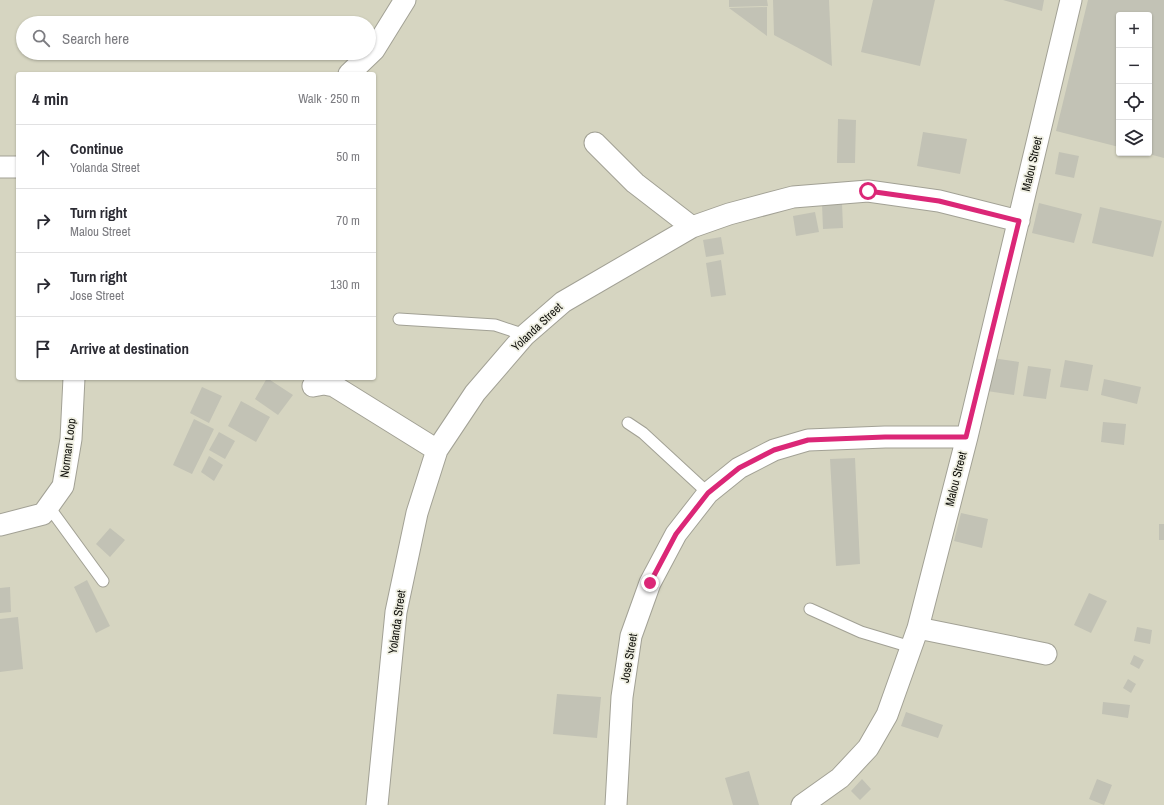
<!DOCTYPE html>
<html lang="en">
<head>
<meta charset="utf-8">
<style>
	:root { --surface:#fff; --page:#f7f7f7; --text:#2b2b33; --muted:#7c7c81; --line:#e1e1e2 }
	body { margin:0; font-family:"Archivo Narrow",sans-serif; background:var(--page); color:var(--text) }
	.controls { position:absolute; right:12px; top:12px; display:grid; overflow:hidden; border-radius:4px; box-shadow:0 1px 3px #0004 }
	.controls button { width:36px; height:36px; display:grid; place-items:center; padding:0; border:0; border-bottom:1px solid var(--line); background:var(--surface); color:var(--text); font:20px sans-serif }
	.stop { position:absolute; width:12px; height:12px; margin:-9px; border:3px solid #db2777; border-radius:50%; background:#fff }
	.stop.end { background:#db2777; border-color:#fff; box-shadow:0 1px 4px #0008 }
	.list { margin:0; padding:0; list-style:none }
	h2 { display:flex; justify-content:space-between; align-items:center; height:52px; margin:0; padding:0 16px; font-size:17px }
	h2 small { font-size:13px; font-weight:400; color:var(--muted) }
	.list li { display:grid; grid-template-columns:26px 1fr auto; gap:12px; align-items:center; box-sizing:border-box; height:64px; padding:0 16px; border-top:1px solid var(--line) }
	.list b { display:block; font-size:15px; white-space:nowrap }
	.list p { margin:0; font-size:13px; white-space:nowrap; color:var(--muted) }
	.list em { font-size:13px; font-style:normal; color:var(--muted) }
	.icon { flex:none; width:22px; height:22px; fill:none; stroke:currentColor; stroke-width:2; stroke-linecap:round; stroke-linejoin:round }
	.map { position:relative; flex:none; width:1164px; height:805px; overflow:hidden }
	.search { position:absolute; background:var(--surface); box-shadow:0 1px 3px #0004; left:16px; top:16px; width:360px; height:44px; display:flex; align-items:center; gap:10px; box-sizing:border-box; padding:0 14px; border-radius:22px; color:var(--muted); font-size:15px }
	.panel { position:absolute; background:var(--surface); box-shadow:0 1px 3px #0004; left:16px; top:72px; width:360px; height:308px; border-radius:4px }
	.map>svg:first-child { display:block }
</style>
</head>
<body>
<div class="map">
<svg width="1164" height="805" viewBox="0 0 1164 805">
	<rect width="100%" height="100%" fill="#e2e2d5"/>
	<!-- built -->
	<path fill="#d6d5c1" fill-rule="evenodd" d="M 0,0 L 1164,0 L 1164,805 L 0,805 ZM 1119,15 L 1149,15 L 1149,153 L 1119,153 ZM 23,23 L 369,23 L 369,53 L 23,53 ZM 18,74 L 374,74 L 374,378 L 18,378 Z"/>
	<!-- building -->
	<path fill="#c2c2b5" d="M 729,0 L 767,0 L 768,6 L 729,7 Z
		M 773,0 L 829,0 L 832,66 L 774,35 Z
		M 873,0 L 935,0 L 920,66 L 861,52 Z
		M 1003,0 L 1044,0 L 1042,11 Z
		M 1088,0 L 1164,0 L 1164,158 L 1149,154 L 1149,15 L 1119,15 L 1119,147 L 1056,131 Z
		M 767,7 L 767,36 L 729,8 Z
		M 838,119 L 856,120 L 855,163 L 837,163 Z
		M 923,132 L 967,139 L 960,174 L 917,166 Z
		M 1059,152 L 1079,156 L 1074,178 L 1055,174 Z
		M 842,203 L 843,228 L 823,229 L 822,204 Z
		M 1039,203 L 1082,214 L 1074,243 L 1032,233 Z
		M 1100,207 L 1162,221 L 1153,257 L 1092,243 Z
		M 815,212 L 819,232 L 796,236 L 793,216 Z
		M 721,237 L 724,254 L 706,257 L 703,240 Z
		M 721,260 L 726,295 L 711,297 L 706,263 Z
		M 992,358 L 1019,362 L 1014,395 L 987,391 Z
		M 1065,360 L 1093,365 L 1088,391 L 1060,387 Z
		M 1028,366 L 1051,369 L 1046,399 L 1023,396 Z
		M 267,378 L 293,395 L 278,415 L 255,399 Z
		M 1104,379 L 1141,387 L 1137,404 L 1101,395 Z
		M 202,387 L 222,396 L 209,423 L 190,413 Z
		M 241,401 L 270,417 L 256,442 L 228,426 Z
		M 194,419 L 214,429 L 192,474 L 173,465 Z
		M 1103,422 L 1126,424 L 1124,445 L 1101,442 Z
		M 219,432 L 235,441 L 225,459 L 209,450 Z
		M 209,456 L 223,465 L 214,481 L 201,472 Z
		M 855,458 L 860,564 L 836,566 L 830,459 Z
		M 961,513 L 988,519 L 982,548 L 954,541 Z
		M 1159,524 L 1164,524 L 1164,540 L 1159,540 Z
		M 110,528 L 125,540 L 110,557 L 96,544 Z
		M 87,580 L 110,626 L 96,633 L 74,587 Z
		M 10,587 L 11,612 L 0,613 L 0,588 Z
		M 1089,593 L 1107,601 L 1091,633 L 1074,625 Z
		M 18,617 L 23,669 L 0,672 L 0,619 Z
		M 1137,627 L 1152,630 L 1150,644 L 1134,641 Z
		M 1134,655 L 1144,660 L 1139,669 L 1130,664 Z
		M 1128,679 L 1136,684 L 1131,693 L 1123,688 Z
		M 557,694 L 601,697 L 597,738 L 553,734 Z
		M 1103,702 L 1130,705 L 1128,718 L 1102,714 Z
		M 906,712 L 943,725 L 938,738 L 901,726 Z
		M 749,771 L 759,805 L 733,805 L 725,778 Z
		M 862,779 L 871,789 L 860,800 L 851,791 Z
		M 1097,779 L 1112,785 L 1104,805 L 1089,799 Z"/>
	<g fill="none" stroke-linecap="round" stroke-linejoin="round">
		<!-- service casing -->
		<g stroke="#a2a195" stroke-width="13">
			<path id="service" d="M 399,319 L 495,325 L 525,335
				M 628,423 L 643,433 L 708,493
				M 49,507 L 103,581
				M 810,609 L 861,632 L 911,647"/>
		</g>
		<!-- minor casing -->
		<g stroke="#a2a195" stroke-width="23">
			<path id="minor" d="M 349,74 L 374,50 L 405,0
				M 595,143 L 635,183 L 692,227
				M 0,167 L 18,167
				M 313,386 L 324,384 L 334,386 L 437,450
				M 0,525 L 43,514 L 63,486 L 71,439 L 74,378
				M 918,628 L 1046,654
				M 377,805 L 396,612 L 417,513 L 437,450 L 475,393 L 525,335 L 563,302 L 692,227 L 729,214 L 793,197 L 868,191 L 939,201 L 1019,221
				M 616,805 L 622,697 L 631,636 L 650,583 L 676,534 L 708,493 L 739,468 L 774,450 L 808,440 L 885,437 L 967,437
				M 802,805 L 840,778 L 868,748 L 887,715 L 918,628 L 967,437 L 1071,0"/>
		</g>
		<!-- service -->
		<use href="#service" stroke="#fff" stroke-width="11"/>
		<!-- minor -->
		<use href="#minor" stroke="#fff" stroke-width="21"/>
	</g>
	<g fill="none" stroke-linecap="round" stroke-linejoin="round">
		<!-- route -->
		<path stroke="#db2777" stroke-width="5" d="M 650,583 L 676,534 L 708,493 L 739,468 L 774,450 L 808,440 L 885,437 L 966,437 L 1019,221 L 939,201 L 868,191"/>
	</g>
	<g text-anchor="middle" stroke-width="3.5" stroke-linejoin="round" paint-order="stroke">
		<!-- street labels -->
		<g font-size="12" fill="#11110c" stroke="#efefe2">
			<text transform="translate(1032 164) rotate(-77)" y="4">Malou Street</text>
			<text transform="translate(537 327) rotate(-43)" y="4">Yolanda Street</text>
			<text transform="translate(68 448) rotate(-83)" y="4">Norman Loop</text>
			<text transform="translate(956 479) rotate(-76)" y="4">Malou Street</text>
			<text transform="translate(397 622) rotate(-82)" y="4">Yolanda Street</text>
			<text transform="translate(629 658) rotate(-80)" y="4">Jose Street</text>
		</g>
	</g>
</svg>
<div class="controls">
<button>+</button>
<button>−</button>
<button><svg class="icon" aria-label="locate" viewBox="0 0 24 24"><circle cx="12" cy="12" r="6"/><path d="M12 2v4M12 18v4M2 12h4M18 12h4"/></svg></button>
<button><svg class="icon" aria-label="layers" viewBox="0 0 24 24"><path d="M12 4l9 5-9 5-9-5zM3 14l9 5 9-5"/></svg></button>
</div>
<div class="stop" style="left:868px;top:191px"></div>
<div class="stop end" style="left:650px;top:583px"></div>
<div class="search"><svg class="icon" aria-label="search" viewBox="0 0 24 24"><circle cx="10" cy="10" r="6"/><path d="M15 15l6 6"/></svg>Search here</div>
<section class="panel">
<h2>4 min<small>Walk · 250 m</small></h2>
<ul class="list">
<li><svg class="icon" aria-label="ahead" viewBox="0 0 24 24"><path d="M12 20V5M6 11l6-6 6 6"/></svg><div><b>Continue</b><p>Yolanda Street</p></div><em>50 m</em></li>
<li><svg class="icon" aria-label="right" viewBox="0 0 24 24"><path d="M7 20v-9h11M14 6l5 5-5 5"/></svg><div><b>Turn right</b><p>Malou Street</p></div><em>70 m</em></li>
<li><svg class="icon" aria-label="right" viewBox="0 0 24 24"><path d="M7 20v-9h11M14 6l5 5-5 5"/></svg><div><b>Turn right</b><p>Jose Street</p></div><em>130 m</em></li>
<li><svg class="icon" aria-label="arrive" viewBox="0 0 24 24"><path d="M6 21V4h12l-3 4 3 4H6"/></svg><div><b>Arrive at destination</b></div></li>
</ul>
</section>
</div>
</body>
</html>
